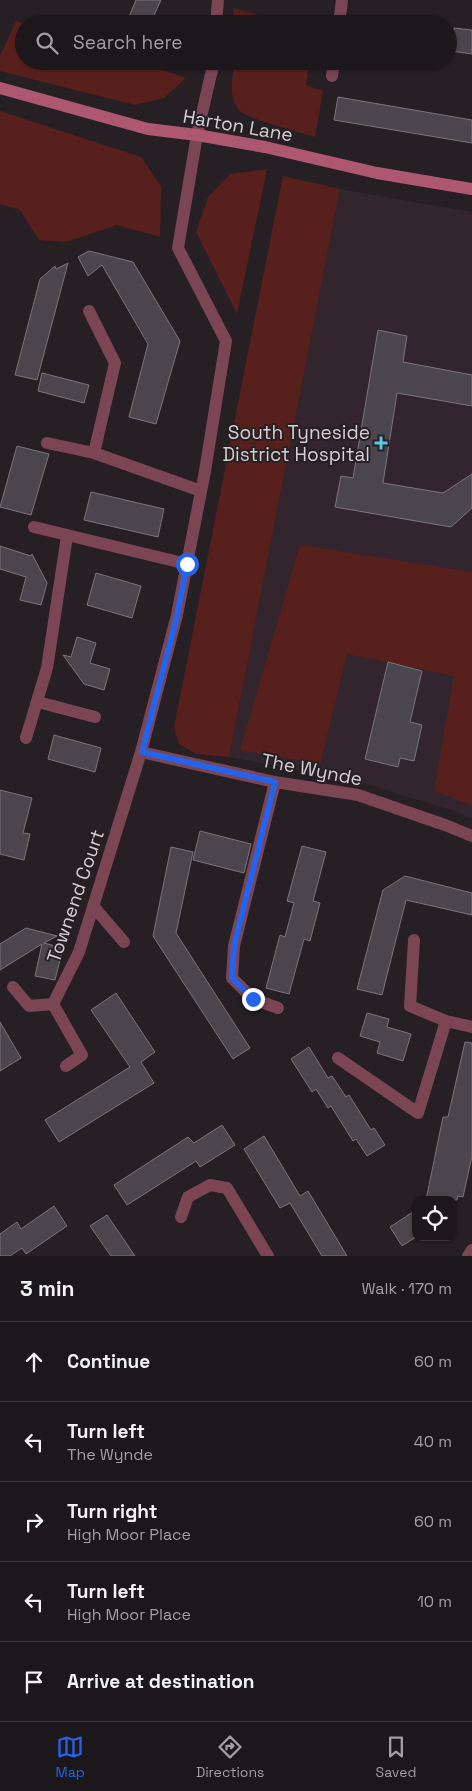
<!DOCTYPE html>
<html lang="en">
<head>
<meta charset="utf-8">
<style>
	:root { --surface:#1c171a; --page:#292427; --text:#f1f3f6; --muted:#a09fa2; --line:#3a3639; --accent:#2563eb }
	body { margin:0; font-family:"Space Grotesk",sans-serif; background:var(--page); color:var(--text) }
	.controls { position:absolute; right:15px; bottom:15px; display:grid; overflow:hidden; border-radius:10px; box-shadow:0 1px 4px #0004 }
	.controls button { width:45px; height:45px; display:grid; place-items:center; padding:0; border:0; border-bottom:1px solid var(--line); background:var(--surface); color:var(--text); font:25px sans-serif }
	.stop { position:absolute; width:15px; height:15px; margin:-11px; border:4px solid #2563eb; border-radius:50%; background:#fff }
	.stop.end { background:#2563eb; border-color:#fff; box-shadow:0 1px 5px #0008 }
	.list { margin:0; padding:0; list-style:none }
	h2 { display:flex; justify-content:space-between; align-items:center; height:65px; margin:0; padding:0 20px; font-size:21px }
	h2 small { font-size:16px; font-weight:400; color:var(--muted) }
	.list li { display:grid; grid-template-columns:32px 1fr auto; gap:15px; align-items:center; box-sizing:border-box; height:80px; padding:0 20px; border-top:1px solid var(--line) }
	.list b { display:block; font-size:19px; white-space:nowrap }
	.list p { margin:0; font-size:16px; white-space:nowrap; color:var(--muted) }
	.list em { font-size:16px; font-style:normal; color:var(--muted) }
	.icon { flex:none; width:28px; height:28px; fill:none; stroke:currentColor; stroke-width:2; stroke-linecap:round; stroke-linejoin:round }
	.map { position:relative; flex:none; width:472px; height:1256px; overflow:hidden }
	.search { position:absolute; background:var(--surface); box-shadow:0 1px 4px #0004; left:15px; right:15px; top:15px; height:55px; display:flex; align-items:center; gap:12px; box-sizing:border-box; padding:0 18px; border-radius:28px; color:var(--muted); font-size:19px }
	.sheet { height:465px; background:var(--surface) }
	nav { display:flex; justify-content:space-around; align-items:center; box-sizing:border-box; height:70px; border-top:1px solid var(--line); background:var(--surface); font-size:14px; color:var(--muted) }
	nav a { display:grid; justify-items:center; gap:2px }
	nav .on { color:var(--accent) }
	.map>svg:first-child { display:block }
</style>
</head>
<body>
<div class="map">
<svg width="472" height="1256" viewBox="0 0 472 1256">
	<rect width="100%" height="100%" fill="#261f23"/>
	<!-- built -->
	<path fill="#32252e" d="M 340,189 L 472,212 L 472,819 L 454,811 L 356,781 L 229,757 Z"/>
	<!-- green -->
	<path fill="#58201c" d="M 233,8 L 291,24 L 234,24 Z
		M 16,21 L 24,24 L 24,61 L 136,61 L 186,78 L 164,98 L 135,105 L 0,71 L 0,56 Z
		M 235,61 L 310,61 L 306,85 L 323,91 L 315,137 C 300,132 248,120 239,110 C 228,96 232,77 235,61 Z
		M 0,111 L 141,157 L 161,186 L 160,237 L 117,225 L 66,242 L 39,240 L 20,210 L 0,204 Z
		M 267,169 L 237,314 L 196,232 L 208,197 L 230,174 Z
		M 283,176 L 340,189 L 229,757 L 196,754 L 179,744 L 174,727 Z
		M 300,545 L 472,572 L 472,805 L 434,791 L 454,676 L 347,654 L 320,764 L 240,750 Z"/>
	<!-- building -->
	<path fill="#4b464d" stroke="#7a757d" d="M 136,0 L 161,0 L 150,24 L 126,24 Z
		M 454,28 L 472,30 L 472,54 L 451,51 Z
		M 338,97 L 472,120 L 472,143 L 334,120 Z
		M 89,251 L 133,262 L 180,341 L 156,424 L 129,417 L 148,344 L 102,265 L 88,276 L 78,257 Z
		M 68,263 L 37,380 L 15,375 L 40,279 L 55,266 L 56,269 Z
		M 378,330 L 407,336 L 403,362 L 472,375 L 472,406 L 397,393 L 383,483 L 443,493 L 472,474 L 472,508 L 451,527 L 335,507 L 341,476 L 353,478 Z
		M 42,373 L 89,385 L 84,403 L 38,391 Z
		M 17,446 L 49,454 L 31,515 L 0,507 Z
		M 91,492 L 164,509 L 158,537 L 84,520 Z
		M 0,546 L 31,556 L 32,554 L 47,583 L 41,605 L 20,600 L 26,577 L 0,569 Z
		M 96,573 L 141,586 L 132,618 L 87,605 Z
		M 77,637 L 96,643 L 90,663 L 110,669 L 104,690 L 84,684 L 63,655 L 71,657 Z
		M 388,662 L 422,671 L 410,722 L 422,725 L 414,761 L 400,758 L 398,767 L 365,759 Z
		M 54,735 L 101,748 L 95,772 L 48,759 Z
		M 0,790 L 32,798 L 23,833 L 30,834 L 24,860 L 0,854 Z
		M 200,831 L 251,844 L 244,873 L 193,860 Z
		M 302,846 L 326,852 L 313,901 L 320,903 L 310,941 L 304,939 L 289,994 L 266,988 L 280,935 L 285,937 L 294,903 L 287,901 Z
		M 171,847 L 193,852 L 176,933 L 250,1048 L 233,1059 L 153,936 Z
		M 405,876 L 472,893 L 472,915 L 406,900 L 382,995 L 357,989 L 383,890 Z
		M 26,928 L 57,936 L 44,943 L 63,948 L 55,980 L 35,976 L 42,944 L 0,970 L 0,944 Z
		M 116,993 L 155,1052 L 141,1062 L 154,1083 L 59,1142 L 45,1120 L 130,1067 L 91,1010 Z
		M 367,1013 L 389,1019 L 387,1027 L 411,1034 L 403,1061 L 377,1053 L 380,1042 L 360,1036 Z
		M 0,1022 L 21,1058 L 0,1071 Z
		M 465,1042 L 472,1043 L 472,1156 L 463,1197 L 458,1196 L 457,1200 L 426,1200 L 443,1117 L 448,1117 Z
		M 309,1047 L 328,1078 L 332,1076 L 346,1097 L 349,1095 L 371,1130 L 374,1128 L 385,1145 L 367,1156 L 356,1139 L 353,1141 L 331,1106 L 328,1108 L 316,1089 L 312,1092 L 291,1059 Z
		M 222,1125 L 235,1145 L 200,1167 L 196,1161 L 127,1205 L 114,1185 L 188,1137 L 194,1143 Z
		M 264,1136 L 300,1196 L 308,1191 L 347,1256 L 322,1256 L 290,1203 L 280,1208 L 244,1149 Z
		M 54,1206 L 67,1226 L 26,1254 L 22,1248 L 10,1256 L 0,1256 L 0,1234 L 17,1222 L 21,1229 Z
		M 416,1210 L 416,1237 L 402,1246 L 390,1227 Z
		M 107,1215 L 135,1256 L 111,1256 L 90,1226 Z"/>
	<g fill="none" stroke-linecap="round" stroke-linejoin="round">
		<!-- street -->
		<path stroke="#7b4554" stroke-width="12" d="M 216,24 L 218,0
			M 339,24 L 342,0
			M 332,76 L 334,61
			M 89,311 L 115,363 L 94,453
			M 47,443 L 94,453 L 201,491
			M 34,527 L 187,564
			M 38,702 L 95,717
			M 26,738 L 47,668 L 67,536
			M 141,752 L 275,782 L 358,795 L 445,825 L 472,836
			M 275,782 L 234,946 L 232,978 L 253,999 L 278,1008
			M 93,906 L 124,942
			M 414,940 L 410,1006 L 446,1021 L 472,1027
			M 13,987 L 29,1006 L 53,1004
			M 338,1058 L 418,1113 L 446,1021
			M 66,1066 L 82,1055 L 53,1004 L 79,952 L 141,752 L 177,615 L 205,471 L 226,341 L 178,248 L 197,135 L 214,61
			M 181,1217 L 188,1197 L 210,1185 L 227,1188 L 268,1256
			M 468,1256 L 472,1250"/>
		<!-- secondary -->
		<path stroke="#ae5770" stroke-width="12" d="M 0,88 L 148,129 L 197,135 L 265,147 L 377,173 L 472,189"/>
	</g>
	<g fill="none" stroke-linecap="round" stroke-linejoin="round">
		<!-- route -->
		<path stroke="#2563eb" stroke-width="6" d="M 187,564 L 177,616 L 142,752 L 275,782 L 234,946 L 232,978 L 253,999"/>
	</g>
	<!-- markers -->
	<path fill="#5ac8e5" stroke="#261f23" stroke-width="2" d="M378.5 435.5h5v5h5v5h-5v5h-5v-5h-5v-5h5z"/>
	<g text-anchor="middle" stroke-width="4" stroke-linejoin="round" paint-order="stroke">
		<!-- street labels -->
		<g font-size="19" fill="#d5d0d3" stroke="#261f23">
			<text transform="translate(238 125) rotate(10)" y="7">Harton Lane</text>
			<text transform="translate(312 769) rotate(11)" y="7">The Wynde</text>
			<text transform="translate(75 896) rotate(-71)" y="7">Townend Court</text>
		</g>
		<!-- poi labels -->
		<g font-size="19" fill="#d5d0d3" stroke="#261f23" text-anchor="end">
			<text x="370" y="439">South Tyneside<tspan x="370" dy="22">District Hospital</tspan></text>
		</g>
	</g>
</svg>
<div class="controls">
<button><svg class="icon" aria-label="locate" viewBox="0 0 24 24"><circle cx="12" cy="12" r="6"/><path d="M12 2v4M12 18v4M2 12h4M18 12h4"/></svg></button>
</div>
<div class="stop" style="left:187px;top:564px"></div>
<div class="stop end" style="left:253px;top:999px"></div>
<div class="search"><svg class="icon" aria-label="search" viewBox="0 0 24 24"><circle cx="10" cy="10" r="6"/><path d="M15 15l6 6"/></svg>Search here</div>
</div>
<section class="sheet">
<h2>3 min<small>Walk · 170 m</small></h2>
<ul class="list">
<li><svg class="icon" aria-label="ahead" viewBox="0 0 24 24"><path d="M12 20V5M6 11l6-6 6 6"/></svg><div><b>Continue</b></div><em>60 m</em></li>
<li><svg class="icon" aria-label="left" viewBox="0 0 24 24"><path d="M17 20v-9H6M10 6l-5 5 5 5"/></svg><div><b>Turn left</b><p>The Wynde</p></div><em>40 m</em></li>
<li><svg class="icon" aria-label="right" viewBox="0 0 24 24"><path d="M7 20v-9h11M14 6l5 5-5 5"/></svg><div><b>Turn right</b><p>High Moor Place</p></div><em>60 m</em></li>
<li><svg class="icon" aria-label="left" viewBox="0 0 24 24"><path d="M17 20v-9H6M10 6l-5 5 5 5"/></svg><div><b>Turn left</b><p>High Moor Place</p></div><em>10 m</em></li>
<li><svg class="icon" aria-label="arrive" viewBox="0 0 24 24"><path d="M6 21V4h12l-3 4 3 4H6"/></svg><div><b>Arrive at destination</b></div></li>
</ul>
</section>
<nav>
<a class="on"><svg class="icon" aria-label="map" viewBox="0 0 24 24"><path d="M3 6l6-2 6 2 6-2v14l-6 2-6-2-6 2zM9 4v14M15 6v14"/></svg>Map</a>
<a><svg class="icon" aria-label="directions" viewBox="0 0 24 24"><path d="M12 3l9 9-9 9-9-9zM9 14v-3h6M13 9l2 2-2 2"/></svg>Directions</a>
<a><svg class="icon" aria-label="saved" viewBox="0 0 24 24"><path d="M7 4h10v16l-5-4-5 4z"/></svg>Saved</a>
</nav>
</body>
</html>
